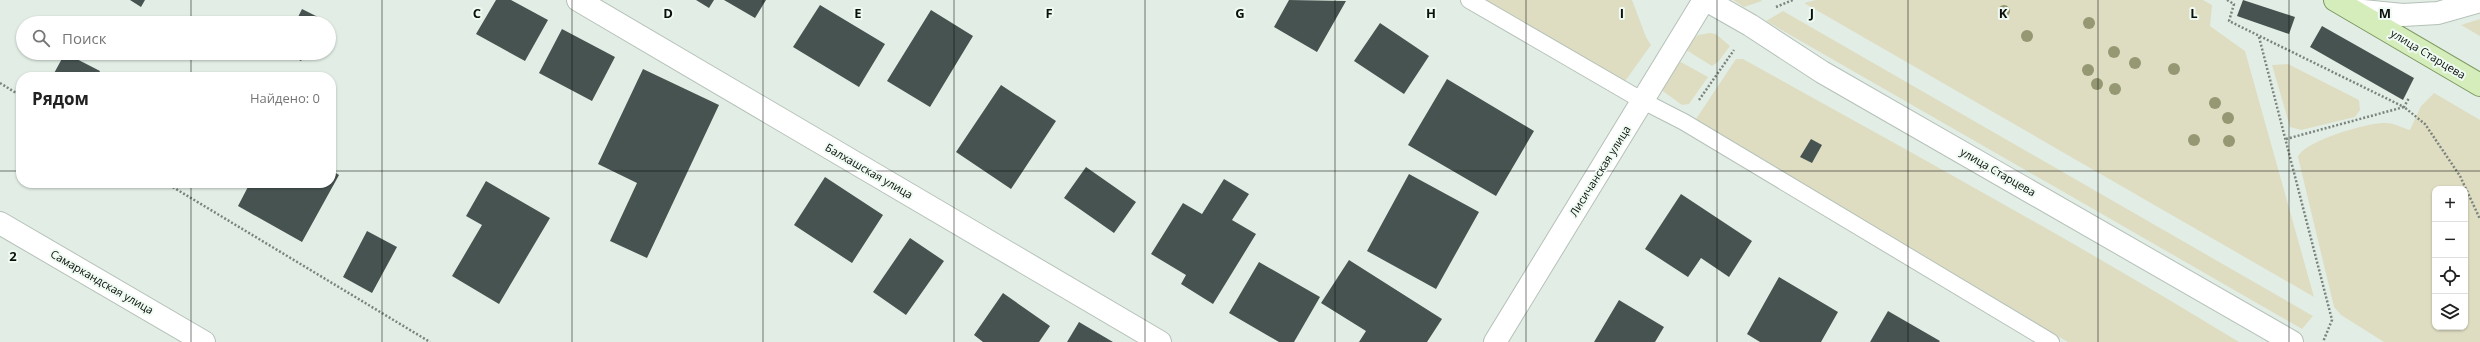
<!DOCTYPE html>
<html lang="ru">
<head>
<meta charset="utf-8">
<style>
	:root { --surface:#fff; --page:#f6f6f6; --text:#222; --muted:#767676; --line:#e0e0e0 }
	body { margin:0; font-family:"Open Sans",sans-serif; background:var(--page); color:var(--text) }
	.controls { position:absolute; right:12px; bottom:12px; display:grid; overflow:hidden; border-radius:8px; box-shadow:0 1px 3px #0004 }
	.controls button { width:36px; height:36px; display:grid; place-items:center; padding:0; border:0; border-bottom:1px solid var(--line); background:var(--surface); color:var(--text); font:20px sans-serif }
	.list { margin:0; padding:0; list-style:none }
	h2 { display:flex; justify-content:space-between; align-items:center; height:52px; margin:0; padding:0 16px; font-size:17px }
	h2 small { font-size:13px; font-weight:400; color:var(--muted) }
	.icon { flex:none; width:22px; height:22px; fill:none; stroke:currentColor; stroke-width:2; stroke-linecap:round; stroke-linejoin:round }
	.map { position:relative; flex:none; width:2480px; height:342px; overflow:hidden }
	.search { position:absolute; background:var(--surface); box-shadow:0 1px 3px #0004; left:16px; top:16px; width:320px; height:44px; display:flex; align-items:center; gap:10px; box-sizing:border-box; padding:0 14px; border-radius:22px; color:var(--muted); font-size:15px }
	.panel { position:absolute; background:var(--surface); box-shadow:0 1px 3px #0004; left:16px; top:72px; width:320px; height:116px; border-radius:16px }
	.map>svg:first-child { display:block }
</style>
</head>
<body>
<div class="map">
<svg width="2480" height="342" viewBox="0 0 2480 342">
	<rect width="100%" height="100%" fill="#e2eee5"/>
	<!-- green -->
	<path fill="#deddc2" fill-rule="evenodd" d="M 1479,0 L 1632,0 L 1646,37 L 1651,45 L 1623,84 Z
		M 1733,0 L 1761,0 L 1762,1 L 1744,7 Z
		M 1816,0 L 2203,0 L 2212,5 L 2210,26 L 2245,51 L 2314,297 L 1804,3 Z
		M 1783,11 L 2313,316 L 2302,329 L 1766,21 Z
		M 2480,19 L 2480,36 L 2461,25 Z
		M 1710,33 L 1716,34 L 1730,46 L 1718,62 L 1712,66 L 1683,48 L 1698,35 Z
		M 1736,59 L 1743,59 C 1909,151 2077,243 2239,342 L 2068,342 L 1696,119 Z
		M 1679,61 L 1708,77 L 1689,104 L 1682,105 L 1660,89 Z
		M 2288,64 L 2359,100 L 2360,110 L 2355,117 L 2301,130 L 2290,127 L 2272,65 Z
		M 2434,93 L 2480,120 L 2480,342 L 2384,342 L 2341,315 L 2334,307 L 2298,157 C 2304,141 2368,122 2386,123 C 2394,123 2403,128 2410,130 L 2421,106 ZM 2435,189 L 2465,189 L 2465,327 L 2435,327 Z"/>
	<!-- building -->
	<path fill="#465350" d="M 130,0 L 145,0 L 141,7 Z
		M 496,0 L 511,0 L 548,20 L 525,61 L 476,34 Z
		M 696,0 L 714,0 L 709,8 Z
		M 724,0 L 766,0 L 755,18 Z
		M 1289,0 L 1346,1 L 1317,52 L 1274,27 Z
		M 2243,0 L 2295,17 L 2289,34 L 2237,16 Z
		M 820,5 L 885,44 L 859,87 L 793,47 Z
		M 302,9 L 322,19 L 321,23 L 295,23 Z
		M 931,10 L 973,36 L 930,107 L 887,81 Z
		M 1380,23 L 1429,56 L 1404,94 L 1354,61 Z
		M 2322,26 L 2414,78 L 2403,100 L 2310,47 Z
		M 562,29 L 615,57 L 592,101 L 539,73 Z
		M 65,53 L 100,71 L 97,77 L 52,77 Z
		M 286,53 L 306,53 L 301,61 Z
		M 643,69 L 719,105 L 647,258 L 610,241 L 637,183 L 598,164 Z
		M 195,72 L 205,77 L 193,77 Z
		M 1447,79 L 1534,131 L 1496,196 L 1408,145 Z
		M 1001,85 L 1056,121 L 1011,189 L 956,152 Z
		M 1811,139 L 1822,145 L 1812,163 L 1800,157 Z
		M 1086,167 L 1136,202 L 1114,233 L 1064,198 Z
		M 331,170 L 339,175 L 302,242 L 238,206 L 250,183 L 331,183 Z
		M 1409,174 L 1479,212 L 1436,289 L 1367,251 Z
		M 825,177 L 883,215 L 852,263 L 794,225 Z
		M 1224,179 L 1249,194 L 1232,220 L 1256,234 L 1213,304 L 1181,284 L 1186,275 L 1151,254 L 1183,203 L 1202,214 Z
		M 486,181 L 550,218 L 499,304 L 452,276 L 482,225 L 466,216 Z
		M 1681,194 L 1752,241 L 1729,277 L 1701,258 L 1688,277 L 1645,249 Z
		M 367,231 L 397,247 L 372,293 L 343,277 Z
		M 910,238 L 944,261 L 906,315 L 873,292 Z
		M 1349,260 L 1442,319 L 1427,342 L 1359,342 L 1366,331 L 1321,303 Z
		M 1259,262 L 1320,297 L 1294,342 L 1279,342 L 1229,313 Z
		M 1779,277 L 1838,312 L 1821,342 L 1760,342 L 1747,334 Z
		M 1003,293 L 1050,326 L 1039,342 L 983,342 L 974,335 Z
		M 1619,300 L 1664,327 L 1655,342 L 1594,342 Z
		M 1888,311 L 1940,341 L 1939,342 L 1870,342 Z
		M 1079,322 L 1113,342 L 1067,342 Z"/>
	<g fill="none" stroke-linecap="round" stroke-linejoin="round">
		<!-- service casing -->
		<g stroke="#b5c1b8" stroke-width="18">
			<path id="service" d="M 1469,0 L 1643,101 L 1684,122 L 2051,342"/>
		</g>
		<!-- minor casing -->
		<g stroke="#b5c1b8" stroke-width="24">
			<path id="minor" d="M 578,0 L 1160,342
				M 1706,0 L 1750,25 L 1822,72 L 2292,342
				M 1495,342 L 1704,0"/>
		</g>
		<!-- tertiary casing -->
		<g stroke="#b5c1b8" stroke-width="24">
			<path id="tertiary" d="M 0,223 L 204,342"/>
		</g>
		<!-- secondary casing -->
		<g stroke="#b5c1b8" stroke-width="24">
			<path id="secondary" d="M 2353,10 L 2403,15 L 2438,13 L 2480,1"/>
		</g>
		<!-- primary casing -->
		<g stroke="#7c9860" stroke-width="24">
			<path id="primary" d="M 2335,0 L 2480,85"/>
		</g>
		<!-- path -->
		<path stroke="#7b837d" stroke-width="2.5" stroke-dasharray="2 2" stroke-linecap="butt" d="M 2227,0 L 2234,4 L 2229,21 L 2404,107 L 2409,98
			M 1776,7 L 1793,0
			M 2259,37 L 2332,320 L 2323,342
			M 0,83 L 21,96
			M 1699,100 L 1734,50
			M 2286,139 L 2404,107 L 2425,124 L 2460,176 L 2480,219
			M 166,183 L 430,342"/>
		<!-- service -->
		<use href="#service" stroke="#fff" stroke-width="16"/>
		<!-- minor -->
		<use href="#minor" stroke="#fff" stroke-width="22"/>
		<!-- tertiary -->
		<use href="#tertiary" stroke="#fff" stroke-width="22"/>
		<!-- secondary -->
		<use href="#secondary" stroke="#fff" stroke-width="22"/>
		<!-- primary -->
		<use href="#primary" stroke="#d4edbb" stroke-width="22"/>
	</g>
	<!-- trees -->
	<g fill="#969873">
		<circle cx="2004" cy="11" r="6"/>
		<circle cx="2089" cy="23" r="6"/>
		<circle cx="2027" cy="36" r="6"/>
		<circle cx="2114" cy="52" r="6"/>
		<circle cx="2135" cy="63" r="6"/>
		<circle cx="2174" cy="69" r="6"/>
		<circle cx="2088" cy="70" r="6"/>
		<circle cx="2097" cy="84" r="6"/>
		<circle cx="2115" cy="89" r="6"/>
		<circle cx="2215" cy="103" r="6"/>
		<circle cx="2228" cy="118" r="6"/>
		<circle cx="2194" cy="140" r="6"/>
		<circle cx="2229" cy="141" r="6"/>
	</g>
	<!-- grid -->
	<path fill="none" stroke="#0c100d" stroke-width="1" stroke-opacity="0.55" d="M 191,0 L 191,23M 382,0 L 382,342M 572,0 L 572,342M 763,0 L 763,342M 954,0 L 954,342M 1145,0 L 1145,342M 1335,0 L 1335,342M 1526,0 L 1526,342M 1717,0 L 1717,342M 1908,0 L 1908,342M 2098,0 L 2098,342M 2289,0 L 2289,342M 191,53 L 191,77M 0,171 L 21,171M 331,171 L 2480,171M 191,183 L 191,342"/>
	<g text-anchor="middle" stroke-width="4" stroke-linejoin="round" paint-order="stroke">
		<!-- street labels -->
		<g font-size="11" fill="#0c100d" stroke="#effbf2">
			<text transform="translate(2428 54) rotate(31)" y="4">улица Старцева</text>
			<text transform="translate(869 171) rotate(30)" y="4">Балхашская улица</text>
			<text transform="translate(1600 171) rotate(-58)" y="4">Лисичанская улица</text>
			<text transform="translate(1998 172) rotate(30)" y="4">улица Старцева</text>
			<text transform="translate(102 282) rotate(30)" y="4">Самаркандская улица</text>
		</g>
	</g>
	<g font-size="13" text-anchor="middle" font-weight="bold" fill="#0c100d" stroke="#effbf2" stroke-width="4" stroke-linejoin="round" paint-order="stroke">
		<text x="477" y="18">C</text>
		<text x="668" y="18">D</text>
		<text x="858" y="18">E</text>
		<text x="1049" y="18">F</text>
		<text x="1240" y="18">G</text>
		<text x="1431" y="18">H</text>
		<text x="1622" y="18">I</text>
		<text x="1812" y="18">J</text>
		<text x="2003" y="18">K</text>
		<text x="2194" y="18">L</text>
		<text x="2385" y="18">M</text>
		<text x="13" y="261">2</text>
	</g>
</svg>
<div class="controls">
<button>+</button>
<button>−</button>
<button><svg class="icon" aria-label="locate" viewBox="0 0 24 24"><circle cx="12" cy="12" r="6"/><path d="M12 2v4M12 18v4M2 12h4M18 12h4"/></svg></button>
<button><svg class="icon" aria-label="layers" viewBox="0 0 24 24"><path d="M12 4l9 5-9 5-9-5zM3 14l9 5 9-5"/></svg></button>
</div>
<div class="search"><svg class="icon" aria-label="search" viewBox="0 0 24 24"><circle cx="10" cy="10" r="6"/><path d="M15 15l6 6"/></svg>Поиск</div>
<section class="panel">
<h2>Рядом<small>Найдено: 0</small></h2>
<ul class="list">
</ul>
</section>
</div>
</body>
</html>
